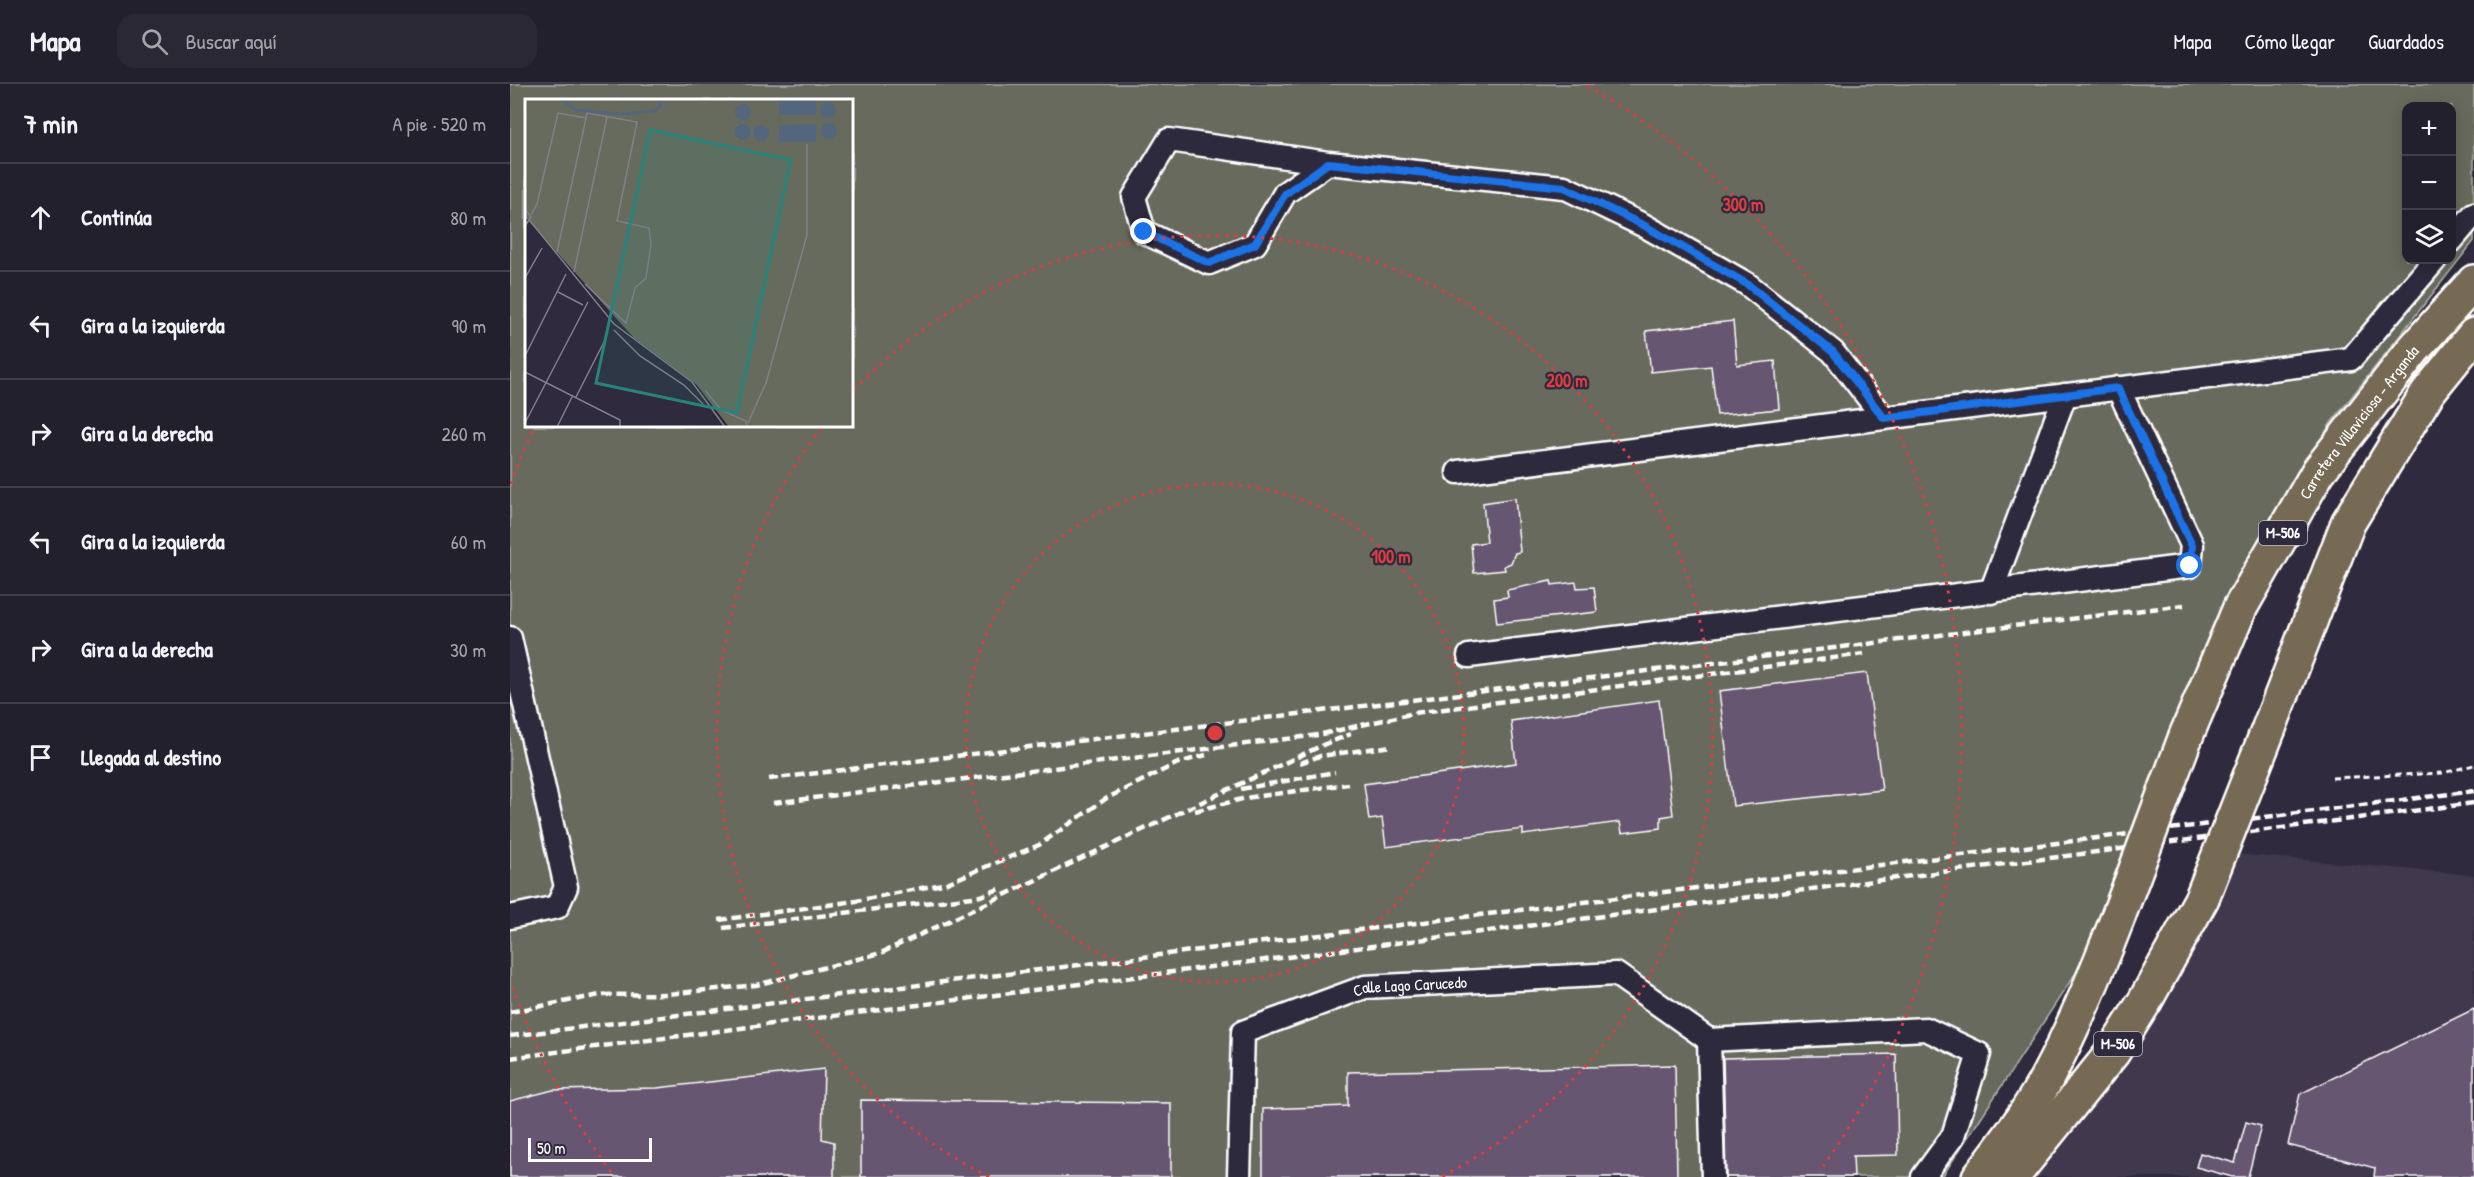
<!DOCTYPE html>
<html lang="es">
<head>
<meta charset="utf-8">
<style>
	:root { --surface:#23202e; --page:#2b2836; --text:#f1f3f6; --muted:#a3a3aa; --line:#403e4a }
	body { margin:0; font-family:"Patrick Hand",sans-serif; background:var(--page); color:var(--text) }
	.controls { position:absolute; right:18px; top:18px; display:grid; overflow:hidden; border-radius:12px; box-shadow:0 3px 15px #0003 }
	.controls button { width:54px; height:54px; display:grid; place-items:center; padding:0; border:0; border-bottom:2px solid var(--line); background:var(--surface); color:var(--text); font:30px sans-serif }
	.scale { position:absolute; left:18px; bottom:15px; width:124px; box-sizing:border-box; padding-left:6px; border:3px solid #fff; border-top:0; font-size:16px; line-height:21px; white-space:nowrap; color:#fff; -webkit-text-stroke:4px #2f2a3d; paint-order:stroke }
	.stop { position:absolute; width:18px; height:18px; margin:-14px; border:4px solid #1a73e8; border-radius:50%; background:#fff }
	.stop.end { background:#1a73e8; border-color:#fff; box-shadow:0 2px 6px #0008 }
	.list { margin:0; padding:0; list-style:none }
	h2 { display:flex; justify-content:space-between; align-items:center; height:78px; margin:0; padding:0 24px; font-size:26px }
	h2 small { font-size:20px; font-weight:400; color:var(--muted) }
	.list li { display:grid; grid-template-columns:39px 1fr auto; gap:18px; align-items:center; box-sizing:border-box; height:108px; padding:0 24px; border-top:2px solid var(--line) }
	.list b { display:block; font-size:22px; white-space:nowrap }
	.list em { font-size:20px; font-style:normal; color:var(--muted) }
	.icon { flex:none; width:33px; height:33px; fill:none; stroke:currentColor; stroke-width:2; stroke-linecap:round; stroke-linejoin:round }
	.map { position:relative; flex:none; width:1964px; height:1093px; overflow:hidden }
	header { display:flex; align-items:center; gap:36px; box-sizing:border-box; height:84px; padding:0 30px; background:var(--surface); border-bottom:2px solid var(--line) }
	header strong { font-size:28px }
	nav { display:flex; gap:33px; margin-inline-start:auto; font-size:21px }
	.search { width:420px; height:54px; background:var(--page); display:flex; align-items:center; gap:15px; box-sizing:border-box; padding:0 21px; border-radius:18px; color:var(--muted); font-size:22px }
	main { display:flex }
	aside { flex:1; background:var(--surface) }
	.map>svg:first-child { display:block }
</style>
</head>
<body>
<header>
<strong>Mapa</strong>
<div class="search"><svg class="icon" aria-label="search" viewBox="0 0 24 24"><circle cx="10" cy="10" r="6"/><path d="M15 15l6 6"/></svg>Buscar aquí</div>
<nav><a>Mapa</a><a>Cómo llegar</a><a>Guardados</a></nav>
</header>
<main>
<aside>
<h2>7 min<small>A pie · 520 m</small></h2>
<ul class="list">
<li><svg class="icon" aria-label="ahead" viewBox="0 0 24 24"><path d="M12 20V5M6 11l6-6 6 6"/></svg><div><b>Continúa</b></div><em>80 m</em></li>
<li><svg class="icon" aria-label="left" viewBox="0 0 24 24"><path d="M17 20v-9H6M10 6l-5 5 5 5"/></svg><div><b>Gira a la izquierda</b></div><em>90 m</em></li>
<li><svg class="icon" aria-label="right" viewBox="0 0 24 24"><path d="M7 20v-9h11M14 6l5 5-5 5"/></svg><div><b>Gira a la derecha</b></div><em>260 m</em></li>
<li><svg class="icon" aria-label="left" viewBox="0 0 24 24"><path d="M17 20v-9H6M10 6l-5 5 5 5"/></svg><div><b>Gira a la izquierda</b></div><em>60 m</em></li>
<li><svg class="icon" aria-label="right" viewBox="0 0 24 24"><path d="M7 20v-9h11M14 6l5 5-5 5"/></svg><div><b>Gira a la derecha</b></div><em>30 m</em></li>
<li><svg class="icon" aria-label="arrive" viewBox="0 0 24 24"><path d="M6 21V4h12l-3 4 3 4H6"/></svg><div><b>Llegada al destino</b></div></li>
</ul>
</aside>
<div class="map">
<svg width="1964" height="1093" viewBox="0 0 1964 1093">
	<rect width="100%" height="100%" fill="#2f2a3d"/>
	<filter id="ink" filterUnits="userSpaceOnUse"><feTurbulence type="fractalNoise" baseFrequency=".0167" numOctaves="2"/><feDisplacementMap in="SourceGraphic" scale="12" xChannelSelector="R" yChannelSelector="G"/><feConvolveMatrix kernelMatrix="1 2 1 2 8 2 1 2 1" color-interpolation-filters="sRGB"/></filter>
	<g filter="url(#ink)">
		<!-- built -->
		<path fill="#40374d" d="M 1726,770 L 1964,791 L 1964,1093 L 1509,1093 Z"/>
		<!-- green -->
		<path fill="#676b5d" stroke="#b3b5ae" stroke-width="1.5" fill-rule="evenodd" d="M 0,0 L 1964,0 L 1964,157 L 1821,339 L 1715,519 L 1630,735 L 1569,884 L 1432,1093 L 0,1093 ZM 16,16 L 342,16 L 342,342 L 16,342 ZM 1896,22 L 1942,22 L 1942,176 L 1896,176 Z"/>
		<!-- building -->
		<path fill="#665672" stroke="#fff" stroke-width="1.5" d="M 1223,237 L 1227,281 L 1265,277 L 1269,325 L 1207,331 L 1201,282 L 1141,288 L 1136,247 Z
			M 1005,414 L 1010,468 L 1005,469 L 1001,479 L 994,482 L 995,486 L 964,489 L 961,460 L 977,458 L 973,419 Z
			M 1041,497 L 1042,501 L 1066,498 L 1067,504 L 1084,503 L 1087,528 L 987,539 L 984,515 L 998,513 L 997,506 Z
			M 1357,589 L 1372,706 L 1223,722 L 1209,607 Z
			M 1149,616 L 1163,731 L 1151,733 L 1151,744 L 1112,749 L 1110,738 L 1013,751 L 1013,745 L 876,763 L 872,734 L 859,736 L 854,700 L 1006,679 L 1001,637 Z
			M 1964,925 L 1964,1093 L 1864,1093 L 1865,1084 L 1778,1061 L 1790,1010 Z
			M 1386,970 L 1388,1071 L 1343,1072 L 1344,1093 L 1216,1093 L 1213,974 Z
			M 1165,981 L 1167,1093 L 753,1093 L 753,1025 L 838,1022 L 838,988 Z
			M 314,985 L 312,1055 L 324,1058 L 324,1093 L 0,1093 L 0,1017 L 43,1006 L 147,1004 Z
			M 351,1016 L 661,1019 L 661,1093 L 351,1093 Z
			M 1736,1038 L 1751,1042 L 1738,1093 L 1722,1093 L 1686,1083 L 1690,1069 L 1725,1079 Z"/>
		<g fill="none" stroke-linecap="round" stroke-linejoin="round">
			<!-- minor casing -->
			<g stroke="#fff" stroke-width="27">
				<g id="minor">
					<path d="M 818,79 L 775,109 L 745,160 L 699,179 L 634,148 L 624,113 L 659,56 L 818,79 L 1054,103 L 1135,142 L 1237,200 L 1323,268 L 1374,334"/>
					<path d="M 1942,156 L 1964,130"/>
					<path d="M 948,388 L 1841,275 L 1925,176"/>
					<path d="M 1481,508 L 1555,311"/>
					<path d="M 0,554 L 56,803 L 47,823 L 0,833"/>
					<path d="M 959,572 L 1680,482 L 1682,461 L 1608,304"/>
					<path d="M 1199,956 L 1203,1093"/>
					<path id="s1" d="M 729,1093 L 733,948 L 855,903 L 1106,890 L 1199,956 L 1416,945 L 1469,970 L 1443,1052 L 1413,1093"/>
				</g>
			</g>
			<!-- highway casing -->
			<g stroke="#fff" stroke-width="38">
				<g id="highway">
					<path d="M 1759,644 L 1838,439 L 1918,308 L 1964,251"/>
					<path id="s2" d="M 1676,652 L 1730,524 L 1808,388 L 1903,266 L 1964,198"/>
					<path d="M 1469,1093 C 1495,1059 1522,1024 1541,986 C 1567,936 1588,885 1608,833"/>
					<path d="M 1502,1093 L 1603,968 L 1635,917 L 1692,814"/>
				</g>
			</g>
			<!-- path -->
			<path stroke="#fff" stroke-width="3" stroke-dasharray="6 4.5" stroke-linecap="butt" d="M 1822,694 L 1933,689 L 1964,681"/>
			<!-- minor -->
			<use href="#minor" stroke="#2f2a3d" stroke-width="22"/>
			<!-- highway -->
			<use href="#highway" stroke="#766a55" stroke-width="33"/>
			<!-- rail -->
			<path stroke="#fff" stroke-width="4.5" stroke-dasharray="9 4.5" stroke-linecap="butt" d="M 790,679 L 810,672 L 881,662
				M 259,695 L 1674,521
				M 731,705 L 825,688
				M 263,719 L 808,651 L 904,629 L 1354,570
				M 685,727 L 736,714 L 838,700
				M 209,836 L 346,817 L 437,799 L 529,761 L 597,714 L 668,679 L 696,671
				M 213,844 L 471,812 L 489,805
				M 0,928 L 90,911 L 158,910 L 246,901 L 371,869 L 815,660 L 841,650
				M 0,952 L 1964,707
				M 0,974 L 1964,719"/>
			<!-- highway-bridge casing -->
			<g stroke="#fff" stroke-width="38" stroke-linecap="butt">
				<path id="highway-bridge" d="M 1692,814 L 1759,644
					M 1608,833 L 1676,652"/>
			</g>
			<!-- highway-bridge -->
			<use href="#highway-bridge" stroke="#766a55" stroke-width="33"/>
		</g>
	</g>
	<g fill="none" stroke-linecap="round" stroke-linejoin="round" filter="url(#ink)">
		<!-- route -->
		<path stroke="#1a73e8" stroke-width="8" d="M 634,148 L 699,179 L 745,160 L 775,110 L 818,79 L 1054,103 L 1135,142 L 1237,200 L 1323,268 L 1374,334 L 1608,304 L 1682,462 L 1680,482"/>
	</g>
	<!-- distance rings -->
	<g fill="none" stroke="#da3e3e" stroke-width="3" stroke-dasharray="3 6">
		<circle cx="705" cy="649" r="249"/>
		<path d="M479 1093A498 498 0 0 1 313 342M344 306A498 498 0 1 1 931 1093"/>
		<path d="M101 1088A747 747 0 0 1 1 898M1 400A747 747 0 0 1 23 345M1078 2A747 747 0 0 1 1309 1088"/>
	</g>
	<g text-anchor="middle" stroke-width="4.5" stroke-linejoin="round" paint-order="stroke">
		<!-- shield labels -->
		<g fill="#2f2a3d" stroke="#c1bfc5" stroke-width="1.5">
			<rect x="1749" y="437" width="48" height="24" rx="4.5"/>
			<rect x="1584" y="948" width="48" height="24" rx="4.5"/>
		</g>
		<g font-size="15" font-weight="bold" fill="#fff">
			<text x="1773" y="454">M-506</text>
			<text x="1608" y="965">M-506</text>
		</g>
		<!-- street labels -->
		<g font-size="16" fill="#fff" stroke="#2f2a3d">
			<text dy="6" stroke="none"><textPath href="#s2" startOffset="360">Carretera Villaviciosa - Arganda</textPath></text>
			<text dy="6" stroke="none"><textPath href="#s1" startOffset="320">Calle Lago Carucedo</textPath></text>
		</g>
	</g>
	<!-- overview -->
	<g transform="translate(15 15)">
		<rect width="328" height="328" fill="#2f2a3d"/>
		<path d="M 0,0 L 328,0 L 328,328 L 204,328 L 172,286 L 109,239 L 0,118 Z" fill="#676b5d"/>
		<path d="M 254,0 L 291,0 L 291,16 L 254,16 ZM295 11a8 8 0 1 1 16 0a8 8 0 1 1-16 0ZM210 13a8 8 0 1 1 16 0a8 8 0 1 1-16 0ZM296 32a8 8 0 1 1 16 0a8 8 0 1 1-16 0ZM210 33a8 8 0 1 1 16 0a8 8 0 1 1-16 0ZM 291,25 L 291,43 L 254,43 L 254,26 ZM228 34a8 8 0 1 1 16 0a8 8 0 1 1-16 0Z" fill="#53667e"/>
		<path fill="none" stroke="#53667e" stroke-width="3" d="M 36,0 L 51,11 L 96,15 L 129,12 L 135,8 L 135,0"/>
		<path fill="none" stroke="#827f8b" stroke-width="1.5" d="M 0,110 L 6,118 L 0,127M 6,116 L 12,105 L 33,14 L 61,19M 5,122 L 89,225 L 167,283 L 200,328M 32,153 L 61,19M 49,173 L 82,18M 0,179 L 17,149M 60,185 L 101,224 L 110,189 L 121,179 L 126,146 L 124,129 L 92,122 L 112,23 L 62,14 L 61,19M 33,193 L 58,206M 89,231 L 115,257 L 159,286 L 178,305M 0,257 L 41,175M 0,273 L 95,321 L 95,328M 180,291 L 196,311 L 221,322 L 222,328M 51,298 L 80,241M 0,324 L 63,203M 223,324 L 241,284 L 282,136 L 282,45M 32,328 L 48,296"/>
		<path fill="#27847c" fill-opacity="0.15" stroke="#27847c" stroke-width="3" d="M 125,31 L 266,61 L 212,314 L 71,284 Z"/>
		<rect width="328" height="328" fill="none" stroke="#fff" stroke-width="3"/>
	</g>
	<circle cx="705" cy="649" r="9" fill="#da3e3e" stroke="#2f2a3d" stroke-width="3"/>
	<g font-size="18" text-anchor="middle" font-weight="bold" fill="#da3e3e" stroke="#2f2a3d" stroke-width="4.5" stroke-linejoin="round" paint-order="stroke">
		<text x="1233" y="127">300 m</text>
		<text x="1057" y="303">200 m</text>
		<text x="881" y="479">100 m</text>
	</g>
</svg>
<div class="controls">
<button>+</button>
<button>−</button>
<button><svg class="icon" aria-label="layers" viewBox="0 0 24 24"><path d="M12 4l9 5-9 5-9-5zM3 14l9 5 9-5"/></svg></button>
</div>
<div class="scale">50 m</div>
<div class="stop" style="left:1680px;top:482px"></div>
<div class="stop end" style="left:634px;top:148px"></div>
</div>
</main>
</body>
</html>
